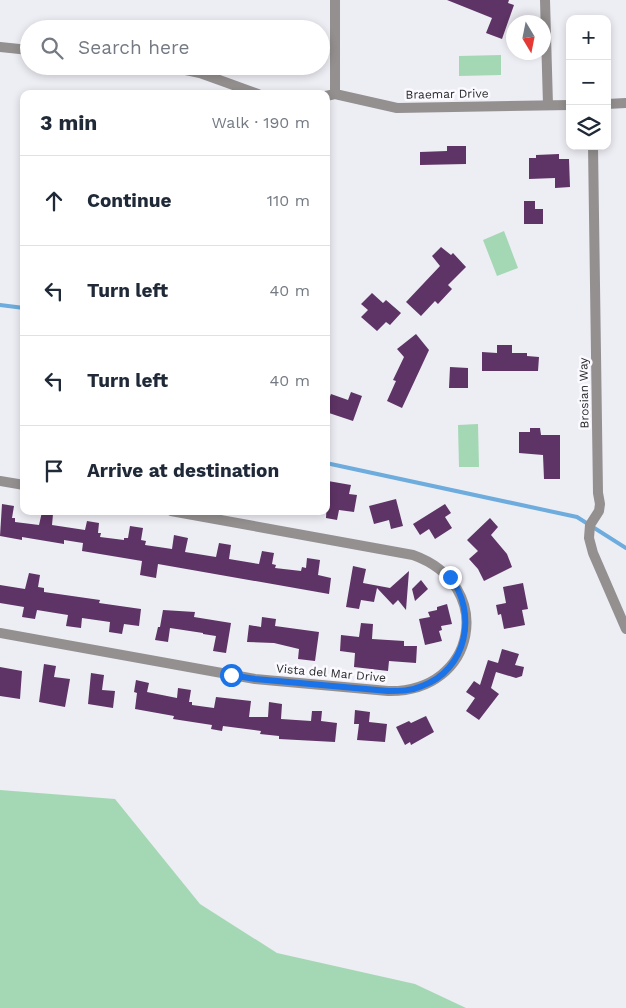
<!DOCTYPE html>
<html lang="en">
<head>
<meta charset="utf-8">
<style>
	:root { --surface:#fff; --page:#f6f6f7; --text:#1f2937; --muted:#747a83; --line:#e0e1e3 }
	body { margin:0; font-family:"Work Sans",sans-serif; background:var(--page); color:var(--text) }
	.controls { position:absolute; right:15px; top:15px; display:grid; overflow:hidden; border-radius:10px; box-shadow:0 2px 8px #0003 }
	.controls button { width:45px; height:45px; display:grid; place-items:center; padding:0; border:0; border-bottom:1px solid var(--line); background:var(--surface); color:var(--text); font:25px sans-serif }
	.compass { position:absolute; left:506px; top:15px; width:45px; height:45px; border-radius:50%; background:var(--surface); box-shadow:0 2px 8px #0003; rotate:170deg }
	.stop { position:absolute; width:15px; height:15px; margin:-11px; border:4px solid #1a73e8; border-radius:50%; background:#fff }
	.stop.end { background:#1a73e8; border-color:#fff; box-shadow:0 1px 5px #0008 }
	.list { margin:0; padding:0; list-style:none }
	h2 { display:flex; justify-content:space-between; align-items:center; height:65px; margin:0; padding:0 20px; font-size:21px }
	h2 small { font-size:16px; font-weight:400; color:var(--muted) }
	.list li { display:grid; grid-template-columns:32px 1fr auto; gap:15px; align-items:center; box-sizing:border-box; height:90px; padding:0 20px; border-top:1px solid var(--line) }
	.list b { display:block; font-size:19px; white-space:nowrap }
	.list em { font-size:16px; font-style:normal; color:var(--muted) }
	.icon { flex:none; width:28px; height:28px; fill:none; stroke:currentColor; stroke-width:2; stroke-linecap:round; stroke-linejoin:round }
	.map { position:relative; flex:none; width:626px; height:1008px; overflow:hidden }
	.search { position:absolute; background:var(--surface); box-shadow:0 2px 8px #0003; left:20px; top:20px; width:310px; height:55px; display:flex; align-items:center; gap:12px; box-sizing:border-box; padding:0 18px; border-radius:28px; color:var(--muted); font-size:19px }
	.panel { position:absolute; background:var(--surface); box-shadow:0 2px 8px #0003; left:20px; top:90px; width:310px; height:425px; border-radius:10px }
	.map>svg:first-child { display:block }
</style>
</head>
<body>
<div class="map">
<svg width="626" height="1008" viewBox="0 0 626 1008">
	<rect width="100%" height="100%" fill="#ededf4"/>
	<!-- green -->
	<path fill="#a4d8b4" d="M 501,55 L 501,75 L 459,76 L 459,56 Z
		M 504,231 L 518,268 L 497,276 L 483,240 Z
		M 478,424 L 479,467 L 459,467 L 458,425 Z
		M 0,790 L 115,799 L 200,904 L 277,953 L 415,984 L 466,1008 L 0,1008 Z"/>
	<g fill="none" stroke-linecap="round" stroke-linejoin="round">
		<!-- stream -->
		<path stroke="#6dacdc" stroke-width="4" d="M 0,305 L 24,308
			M 326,463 L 577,517 L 626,548"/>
	</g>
	<!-- building -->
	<path fill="#5e3365" d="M 447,0 L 509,0 L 508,3 L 514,5 L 502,39 L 486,33 L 492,18 Z
		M 447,146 L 466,146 L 466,164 L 420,165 L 420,152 L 447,151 Z
		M 559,154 L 559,159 L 569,159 L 570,187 L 555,188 L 555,178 L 529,179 L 529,158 L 536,158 L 536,155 Z
		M 524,201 L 535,201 L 535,209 L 543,209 L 543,224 L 524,224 Z
		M 441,247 L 451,255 L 453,253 L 466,267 L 448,285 L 452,289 L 438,304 L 435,301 L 421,316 L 406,302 L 440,266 L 432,256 Z
		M 372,293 L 383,303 L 386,300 L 401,313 L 390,325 L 386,322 L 377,331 L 361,317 L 368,310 L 361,304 Z
		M 416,334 L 429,350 L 402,408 L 387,401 L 396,381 L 393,380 L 404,357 L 397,349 Z
		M 497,345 L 512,345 L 512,353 L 527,353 L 527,356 L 539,357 L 538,371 L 482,371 L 482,352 L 497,353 Z
		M 450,367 L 468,368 L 468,388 L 449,388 Z
		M 351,392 L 362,396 L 353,421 L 326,412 L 326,406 L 331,394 L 348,400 Z
		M 530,428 L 540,428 L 541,435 L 560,435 L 560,479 L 544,479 L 543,455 L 519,453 L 519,432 L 530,432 Z
		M 328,481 L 351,485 L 349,494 L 357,495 L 354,512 L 339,510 L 337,520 L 326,518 Z
		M 396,499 L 403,526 L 391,529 L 389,520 L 374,524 L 369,506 Z
		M 2,504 L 14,506 L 12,518 L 15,518 L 15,522 L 39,525 L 42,512 L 53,514 L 52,525 L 85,530 L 87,521 L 99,523 L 98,533 L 101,533 L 100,537 L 124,540 L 124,538 L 128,538 L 130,526 L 143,528 L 141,540 L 146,541 L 145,545 L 172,549 L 174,535 L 188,538 L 185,552 L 216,557 L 219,543 L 231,545 L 229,559 L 259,564 L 262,551 L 274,553 L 272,564 L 276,565 L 275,568 L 301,571 L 302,567 L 306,568 L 307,558 L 320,560 L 318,575 L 331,578 L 329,594 L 158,564 L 156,578 L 140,575 L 142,561 L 82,551 L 83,543 L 64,540 L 64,544 L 22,537 L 22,540 L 0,536 Z
		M 445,504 L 451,513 L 445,517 L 452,528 L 435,539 L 429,529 L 420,535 L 413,524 Z
		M 490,518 L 498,527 L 491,535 L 507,554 L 512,567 L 484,581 L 478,569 L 469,559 L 478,551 L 467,540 Z
		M 353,566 L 366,569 L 363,583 L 390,588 L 409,571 L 406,610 L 398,600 L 393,605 L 377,588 L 374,602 L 361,600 L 359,609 L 346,607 Z
		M 29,573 L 40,575 L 38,587 L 44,588 L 44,592 L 100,600 L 99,603 L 141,609 L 139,626 L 124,624 L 122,634 L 109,632 L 110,622 L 82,618 L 81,628 L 66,626 L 68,615 L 37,610 L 35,619 L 22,617 L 24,607 L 0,603 L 0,585 L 25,589 Z
		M 421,580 L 428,589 L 415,601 L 412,589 Z
		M 523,583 L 528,609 L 522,610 L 525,625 L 504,629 L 501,614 L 498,615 L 496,605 L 506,603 L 503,587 Z
		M 447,604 L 452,624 L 441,626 L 442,630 L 439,631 L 442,641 L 425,645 L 419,619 L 430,617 L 428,612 L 437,610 L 437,607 Z
		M 163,610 L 195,612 L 194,617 L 231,623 L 226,653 L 213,651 L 216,636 L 203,634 L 203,633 L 170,628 L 168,642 L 155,640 L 158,627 L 160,627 Z
		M 262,617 L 276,619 L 275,626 L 319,632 L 315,661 L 298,659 L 299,649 L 274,643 L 247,642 L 249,625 L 261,627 Z
		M 361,623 L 373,624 L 372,639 L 404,641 L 404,646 L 417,646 L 416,663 L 389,661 L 388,671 L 354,667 L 355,653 L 340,651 L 341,635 L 359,637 Z
		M 502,649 L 519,654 L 515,665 L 524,667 L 522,676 L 516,678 L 496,672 L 491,688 L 499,694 L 479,720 L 466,711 L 475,698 L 466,692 L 474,681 L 480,685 L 488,660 L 498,663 Z
		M 44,664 L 56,666 L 54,677 L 70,679 L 65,707 L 39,702 Z
		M 0,667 L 22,671 L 20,699 L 0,696 Z
		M 91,673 L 104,675 L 102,690 L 115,691 L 113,708 L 88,704 Z
		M 136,680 L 149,683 L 147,692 L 177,698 L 178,688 L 191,690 L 189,702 L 192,702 L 192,705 L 214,708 L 216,697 L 251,701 L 249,717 L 268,717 L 269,702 L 282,704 L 281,719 L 311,721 L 312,711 L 322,711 L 321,721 L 337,723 L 335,742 L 279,739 L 279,736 L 260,734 L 261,731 L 223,726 L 222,731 L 211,729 L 212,725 L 173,719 L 174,716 L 135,709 L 137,693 L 134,692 Z
		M 355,710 L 370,712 L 369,722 L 387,724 L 385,742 L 357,740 L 359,724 L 354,724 Z
		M 426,716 L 434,732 L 411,745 L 410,742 L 405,745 L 396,727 L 409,721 L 411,723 Z"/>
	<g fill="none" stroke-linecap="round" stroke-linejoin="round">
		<!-- minor -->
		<path stroke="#949090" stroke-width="10" d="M 335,0 L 335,94
			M 545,0 L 548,105
			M 0,47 L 29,50
			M 167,66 L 200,73 L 258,94
			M 326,96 L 335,94 L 397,108 L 570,105
			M 607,104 L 626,103
			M 593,146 L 598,493 L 600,504 L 599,511 L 590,525 L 589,538 L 593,553 L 626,629
			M 0,481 L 24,485
			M 0,633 L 255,679 L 388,691 C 477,693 497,585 413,555 L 171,511"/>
	</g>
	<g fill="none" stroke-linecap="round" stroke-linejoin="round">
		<!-- route -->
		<path stroke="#1a73e8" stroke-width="6" d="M 231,675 L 255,679 L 388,691 C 400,691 411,691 422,686 C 467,670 478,613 450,577"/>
	</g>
	<g text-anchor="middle" stroke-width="5" stroke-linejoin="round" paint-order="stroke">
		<!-- street labels -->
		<g font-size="12" fill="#2a2a2c" stroke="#fbfaff">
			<text transform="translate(447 94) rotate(-1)" y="4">Braemar Drive</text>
			<text transform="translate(584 393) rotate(-91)" y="4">Brosian Way</text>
			<text transform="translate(331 673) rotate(5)" y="4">Vista del Mar Drive</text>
		</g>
	</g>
</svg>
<div class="controls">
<button>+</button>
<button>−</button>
<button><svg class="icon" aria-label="layers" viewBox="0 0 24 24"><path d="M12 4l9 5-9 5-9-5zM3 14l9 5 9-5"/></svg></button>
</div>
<svg class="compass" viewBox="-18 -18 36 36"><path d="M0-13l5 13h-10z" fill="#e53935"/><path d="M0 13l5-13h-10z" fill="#747a83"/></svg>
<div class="stop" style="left:231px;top:675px"></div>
<div class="stop end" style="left:450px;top:577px"></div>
<div class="search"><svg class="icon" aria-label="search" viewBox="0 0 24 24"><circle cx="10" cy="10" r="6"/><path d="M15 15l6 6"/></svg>Search here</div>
<section class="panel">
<h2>3 min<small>Walk · 190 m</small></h2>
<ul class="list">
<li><svg class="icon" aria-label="ahead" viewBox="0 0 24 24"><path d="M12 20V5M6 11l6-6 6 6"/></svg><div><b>Continue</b></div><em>110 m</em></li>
<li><svg class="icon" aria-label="left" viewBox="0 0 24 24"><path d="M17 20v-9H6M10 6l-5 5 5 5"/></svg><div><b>Turn left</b></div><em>40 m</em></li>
<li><svg class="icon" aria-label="left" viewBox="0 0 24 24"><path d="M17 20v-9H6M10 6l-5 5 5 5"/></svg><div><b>Turn left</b></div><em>40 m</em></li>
<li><svg class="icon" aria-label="arrive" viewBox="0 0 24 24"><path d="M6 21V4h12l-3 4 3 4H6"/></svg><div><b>Arrive at destination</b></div></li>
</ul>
</section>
</div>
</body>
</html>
